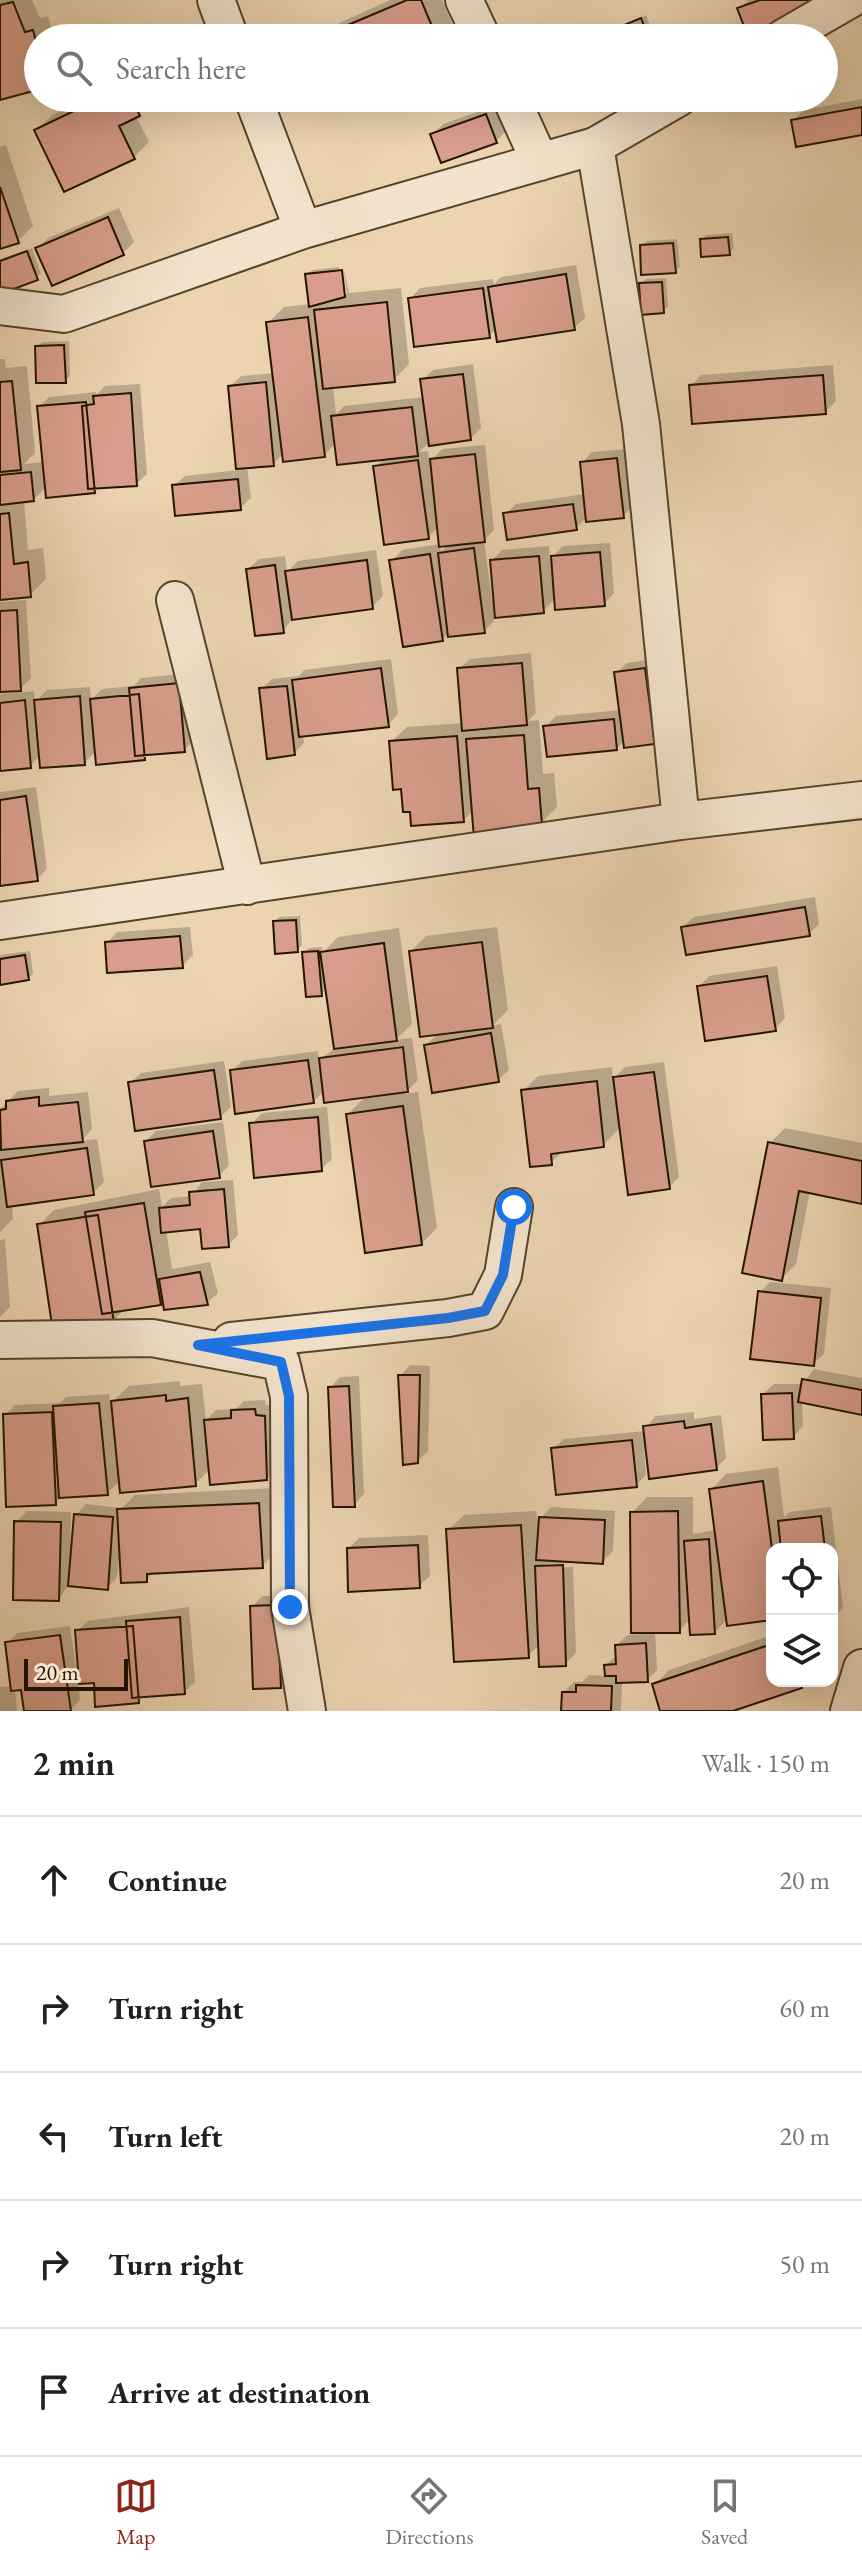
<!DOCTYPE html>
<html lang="en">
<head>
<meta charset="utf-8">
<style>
	:root { --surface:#fff; --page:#f6f6f6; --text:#202124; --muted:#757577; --line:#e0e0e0; --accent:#8f2418 }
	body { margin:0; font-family:"EB Garamond",serif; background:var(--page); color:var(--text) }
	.controls { position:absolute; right:24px; bottom:24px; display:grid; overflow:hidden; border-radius:16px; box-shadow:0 8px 32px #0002 }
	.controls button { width:72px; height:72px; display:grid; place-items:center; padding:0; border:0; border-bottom:2px solid var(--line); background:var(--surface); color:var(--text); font:40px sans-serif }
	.scale { position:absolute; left:24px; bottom:20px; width:104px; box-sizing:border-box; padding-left:8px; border:4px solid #241300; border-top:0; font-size:22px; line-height:28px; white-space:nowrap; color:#241300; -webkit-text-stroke:6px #f3e3cc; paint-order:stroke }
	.stop { position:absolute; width:24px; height:24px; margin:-18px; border:6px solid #1a73e8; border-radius:50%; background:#fff }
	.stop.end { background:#1a73e8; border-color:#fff; box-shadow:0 2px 8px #0008 }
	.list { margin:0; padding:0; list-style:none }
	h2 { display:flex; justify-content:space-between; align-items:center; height:104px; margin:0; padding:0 32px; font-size:34px }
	h2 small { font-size:26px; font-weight:400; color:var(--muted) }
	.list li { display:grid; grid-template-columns:52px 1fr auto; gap:24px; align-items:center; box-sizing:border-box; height:128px; padding:0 32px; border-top:2px solid var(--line) }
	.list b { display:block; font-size:30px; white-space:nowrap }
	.list em { font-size:26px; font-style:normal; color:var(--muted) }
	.icon { flex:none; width:44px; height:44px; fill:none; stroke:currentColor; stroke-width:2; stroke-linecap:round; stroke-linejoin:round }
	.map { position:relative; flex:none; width:862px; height:1711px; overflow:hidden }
	.search { position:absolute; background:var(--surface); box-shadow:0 8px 32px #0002; left:24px; right:24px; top:24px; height:88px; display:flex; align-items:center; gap:20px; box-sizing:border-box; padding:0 28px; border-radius:44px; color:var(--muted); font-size:30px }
	.sheet { height:744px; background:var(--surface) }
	nav { display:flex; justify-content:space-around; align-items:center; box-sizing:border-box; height:112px; border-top:2px solid var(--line); background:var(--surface); font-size:22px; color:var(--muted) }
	nav a { display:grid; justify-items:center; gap:4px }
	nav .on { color:var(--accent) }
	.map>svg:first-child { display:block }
</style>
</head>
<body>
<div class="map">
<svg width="862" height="1711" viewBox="0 0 862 1711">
	<rect width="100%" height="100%" fill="#ecd4b1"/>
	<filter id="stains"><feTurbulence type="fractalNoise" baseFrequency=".0025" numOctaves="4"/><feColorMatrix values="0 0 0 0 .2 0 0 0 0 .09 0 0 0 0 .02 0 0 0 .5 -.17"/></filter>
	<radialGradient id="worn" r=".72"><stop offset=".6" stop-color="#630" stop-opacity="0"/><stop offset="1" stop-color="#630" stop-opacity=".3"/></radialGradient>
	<!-- shadow -->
	<path fill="#0003" fill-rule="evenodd" d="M 0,0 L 32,0 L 40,18 L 48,16 L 54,38 L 38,38 L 38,87 L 0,98 Z
		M 390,0 L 442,0 L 455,31 L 447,38 L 307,38 Z
		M 748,0 L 819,0 L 810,9 L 739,9 Z
		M 646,15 L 655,38 L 624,38 L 620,29 Z
		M 88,98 L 154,98 L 136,116 L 149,142 L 133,158 L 37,130 L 52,115 Z
		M 862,99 L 862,133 L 793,121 L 803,110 Z
		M 497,105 L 506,131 L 495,142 L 433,134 L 443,124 Z
		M 6,145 L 33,226 L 18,241 L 0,247 L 0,147 Z
		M 119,208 L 134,242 L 123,253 L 53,283 L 38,248 L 48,238 Z
		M 732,233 L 734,248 L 729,253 L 702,240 L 706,235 Z
		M 677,239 L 680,267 L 675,271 L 642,246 L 647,241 Z
		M 32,248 L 41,274 L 0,290 L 0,259 Z
		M 576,265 L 585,318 L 574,328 L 497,328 L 489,336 L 410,299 L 420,288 L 493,279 L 494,284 L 501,277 Z
		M 343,266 L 349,293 L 401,288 L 409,364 L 394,380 L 333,386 L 336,414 L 344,406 L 424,397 L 422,380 L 433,370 L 473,364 L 481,428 L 471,438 L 428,444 L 419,452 L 428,451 L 430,462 L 442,449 L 485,445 L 494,530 L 484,540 L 492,600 L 495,600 L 492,560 L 502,550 L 549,546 L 550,560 L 563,546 L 610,543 L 614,593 L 604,604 L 556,598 L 543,611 L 494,616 L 494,621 L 484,631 L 450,632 L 442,639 L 392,561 L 402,550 L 441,544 L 439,526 L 428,537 L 376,467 L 384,458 L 336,443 L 324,455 L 284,453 L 273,464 L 247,466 L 251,498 L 240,508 L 174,486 L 185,476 L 238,470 L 230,386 L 241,376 L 275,373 L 268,323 L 284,307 L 311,304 L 307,275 L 312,270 L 339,267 L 342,294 L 347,294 ZM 449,544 L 441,552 L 440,545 Z
		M 666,278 L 668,306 L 663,311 L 641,284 L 646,279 Z
		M 69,341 L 70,376 L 65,381 L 37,347 L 42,342 Z
		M 0,359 L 5,359 L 6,368 L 27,366 L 35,453 L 24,464 L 44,462 L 39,407 L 49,397 L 96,392 L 96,395 L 105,386 L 140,384 L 147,474 L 136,484 L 47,496 L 47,486 L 33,500 L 24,501 L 28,550 L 43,548 L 46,579 L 30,595 L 0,598 Z
		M 833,365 L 836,401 L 825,412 L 691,386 L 701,375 Z
		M 627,449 L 633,506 L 623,516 L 587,517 L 576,528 L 506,514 L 516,504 L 585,494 L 582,463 L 592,452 Z
		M 376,550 L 383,596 L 372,607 L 293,618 L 283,631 L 248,569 L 259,559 L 285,556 L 287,572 L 298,561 Z
		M 26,600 L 31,678 L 16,693 L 34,691 L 35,702 L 47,690 L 90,687 L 91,700 L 102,689 L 134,686 L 141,678 L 189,673 L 195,739 L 184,750 L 98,763 L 97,750 L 84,763 L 41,755 L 30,766 L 0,769 L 0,694 L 16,693 L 16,689 L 0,690 L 0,602 Z
		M 531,653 L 536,713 L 528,721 L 539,720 L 543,774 L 554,773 L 557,807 L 541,823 L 474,810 L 463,820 L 412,809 L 391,742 L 407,727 L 464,723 L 459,669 L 470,659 Z
		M 391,659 L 398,714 L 388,725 L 303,735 L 304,743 L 294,753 L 262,689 L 272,679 L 299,676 L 304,670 Z
		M 655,659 L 665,732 L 654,742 L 625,740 L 617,748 L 545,727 L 556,716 L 621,710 L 616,673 L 627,663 Z
		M 36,787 L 47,869 L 37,879 L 0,884 L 0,792 Z
		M 815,897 L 819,924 L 809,934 L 683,927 L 694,917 Z
		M 300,916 L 302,945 L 297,950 L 275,922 L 279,917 Z
		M 190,927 L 193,955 L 182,966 L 107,943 L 117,932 Z
		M 497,927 L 508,1010 L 492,1026 L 501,1024 L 509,1070 L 498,1080 L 426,1045 L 440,1032 L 411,951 L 426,936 Z
		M 399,928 L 412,1024 L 395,1040 L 412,1038 L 418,1080 L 404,1094 L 418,1092 L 437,1228 L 422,1243 L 348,1114 L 367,1095 L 325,1090 L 313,1102 L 232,1071 L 242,1061 L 318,1051 L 319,1060 L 335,1048 L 327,988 L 321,994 L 304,953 L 309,948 L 322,947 L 322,953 L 338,937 Z
		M 30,951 L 33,974 L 28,978 L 0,983 L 0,955 Z
		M 777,966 L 785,1018 L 775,1029 L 699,987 L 709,976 Z
		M 224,1061 L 231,1107 L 220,1117 L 130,1083 L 141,1073 Z
		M 664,1062 L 679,1177 L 669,1187 L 621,1127 L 603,1145 L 564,1150 L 551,1163 L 523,1091 L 538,1076 L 612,1067 L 613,1079 L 625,1067 Z
		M 49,1088 L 49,1096 L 88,1092 L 92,1129 L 81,1141 L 97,1139 L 104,1182 L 93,1193 L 12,1205 L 13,1219 L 0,1232 L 0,1109 L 18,1091 Z
		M 327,1107 L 332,1159 L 321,1169 L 251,1124 L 262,1113 Z
		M 223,1122 L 229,1165 L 219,1176 L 146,1141 L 156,1131 Z
		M 785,1128 L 862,1143 L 862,1202 L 810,1191 L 796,1264 L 781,1279 L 770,1143 Z
		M 233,1180 L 238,1235 L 228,1245 L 202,1227 L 166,1230 L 172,1269 L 210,1262 L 218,1293 L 207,1303 L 164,1299 L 160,1303 L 125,1309 L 113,1321 L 39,1225 L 54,1210 L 159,1189 L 162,1207 L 171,1198 L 192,1196 L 202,1182 Z
		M 5,1239 L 10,1307 L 0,1317 L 0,1240 Z
		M 770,1282 L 831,1288 L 824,1354 L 813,1364 L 760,1292 Z
		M 410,1365 L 430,1366 L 428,1451 L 418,1461 L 400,1376 Z
		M 814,1369 L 861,1378 L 862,1375 L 862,1412 L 802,1401 L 803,1426 L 793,1437 L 763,1394 L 774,1384 L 803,1384 Z
		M 359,1376 L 364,1494 L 354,1505 L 330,1388 L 340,1377 Z
		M 180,1381 L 180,1386 L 202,1384 L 206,1420 L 216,1410 L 236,1409 L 244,1401 L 265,1400 L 266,1405 L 275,1406 L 277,1467 L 267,1478 L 210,1469 L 195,1484 L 121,1480 L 107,1493 L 62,1496 L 55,1503 L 5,1415 L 15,1405 L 60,1403 L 66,1397 L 109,1394 L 110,1404 L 129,1386 Z
		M 694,1412 L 694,1419 L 721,1415 L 726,1458 L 716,1468 L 644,1450 L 646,1475 L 636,1485 L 553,1449 L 564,1439 L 645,1431 L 655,1416 Z
		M 778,1467 L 784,1517 L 790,1512 L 831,1507 L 843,1608 L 832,1619 L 832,1549 L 772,1549 L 772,1618 L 728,1618 L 715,1632 L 691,1618 L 679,1631 L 655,1631 L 657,1670 L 647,1680 L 622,1681 L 621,1711 L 562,1711 L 563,1693 L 574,1682 L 582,1682 L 589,1675 L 607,1676 L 606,1665 L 617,1655 L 617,1645 L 627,1635 L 643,1634 L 632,1513 L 647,1497 L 693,1497 L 693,1534 L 716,1530 L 711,1490 L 726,1474 Z
		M 274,1488 L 277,1551 L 262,1566 L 155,1571 L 146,1580 L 119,1558 L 117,1577 L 107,1588 L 69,1584 L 59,1599 L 16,1522 L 27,1511 L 71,1512 L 70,1542 L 73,1542 L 76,1515 L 86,1504 L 122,1508 L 135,1495 Z
		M 551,1507 L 615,1511 L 613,1551 L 602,1562 L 573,1560 L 573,1563 L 545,1564 L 545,1568 L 573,1567 L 576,1653 L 565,1664 L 540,1644 L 528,1656 L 448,1530 L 464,1515 L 536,1511 L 540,1532 L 541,1518 Z
		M 428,1535 L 430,1576 L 419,1586 L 349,1548 L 359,1538 Z
		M 287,1595 L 291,1676 L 280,1686 L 252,1607 L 262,1596 Z
		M 189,1607 L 195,1682 L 184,1692 L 144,1695 L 138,1701 L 95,1681 L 78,1683 L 80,1700 L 70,1710 L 26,1711 L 22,1688 L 15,1689 L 17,1711 L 0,1711 L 0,1687 L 13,1686 L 7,1643 L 17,1633 L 70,1626 L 78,1682 L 81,1682 L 77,1631 L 88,1621 Z
		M 772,1635 L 772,1681 L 806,1681 L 800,1686 L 727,1711 L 662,1711 L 654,1685 L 669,1670 Z"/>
	<!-- building -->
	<path fill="#d89e8b" stroke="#241300" stroke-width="2" d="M 407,0 L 421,0 L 437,38 L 317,38 Z
		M 760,0 L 807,0 L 811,11 L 747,34 L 737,8 Z
		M 13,2 L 25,32 L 33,30 L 38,49 L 38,61 L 33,62 L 37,90 L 0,100 L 0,5 Z
		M 641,18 L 649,38 L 621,38 L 617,28 Z
		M 101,98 L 132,98 L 140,116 L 119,126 L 135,159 L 64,192 L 34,130 Z
		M 862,107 L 862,135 L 796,147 L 791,120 Z
		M 486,114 L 497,143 L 441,163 L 430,134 Z
		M 0,187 L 19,243 L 0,249 Z
		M 108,217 L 124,255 L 52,286 L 35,248 Z
		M 728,237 L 730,255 L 701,257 L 700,239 Z
		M 673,243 L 676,273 L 641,275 L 640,245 Z
		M 27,251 L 38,280 L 0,294 L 0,261 Z
		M 342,270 L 345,297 L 309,307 L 305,274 Z
		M 566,274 L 575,330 L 497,342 L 488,287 Z
		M 662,282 L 664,313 L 641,315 L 639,283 Z
		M 483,288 L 490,338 L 414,347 L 408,298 Z
		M 387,302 L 395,382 L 323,389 L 314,310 Z
		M 308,317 L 325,457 L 283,462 L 266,322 Z
		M 64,345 L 66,383 L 36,383 L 35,346 Z
		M 463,374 L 471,440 L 429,446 L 420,379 Z
		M 823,375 L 826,414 L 692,424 L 689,385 Z
		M 12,381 L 21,470 L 0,472 L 0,382 Z
		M 266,382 L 274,466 L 236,469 L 228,386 Z
		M 131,393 L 137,486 L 88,489 L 82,406 L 94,404 L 93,396 Z
		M 86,402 L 95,493 L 46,498 L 37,406 Z
		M 412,407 L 418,456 L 337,465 L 331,416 Z
		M 475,454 L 485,542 L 439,547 L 430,459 Z
		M 617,458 L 624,518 L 586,522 L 580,462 Z
		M 418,460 L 429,539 L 384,545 L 373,466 Z
		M 31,472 L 34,501 L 0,505 L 0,475 Z
		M 238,479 L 241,510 L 175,516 L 172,485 Z
		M 573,504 L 577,530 L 507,540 L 503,513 Z
		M 9,513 L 14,564 L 28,562 L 31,597 L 0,600 L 0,514 Z
		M 474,548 L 485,633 L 448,637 L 438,553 Z
		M 600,552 L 605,606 L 555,610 L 551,556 Z
		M 430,554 L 443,641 L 403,647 L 389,560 Z
		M 539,556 L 544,613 L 495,618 L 490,560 Z
		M 367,560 L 373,609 L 292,620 L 285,571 Z
		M 275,565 L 284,633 L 255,636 L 246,569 Z
		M 17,610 L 21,691 L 0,692 L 0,611 Z
		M 522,663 L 527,725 L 462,731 L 457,668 Z
		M 381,668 L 389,727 L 299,737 L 292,680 Z
		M 645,668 L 655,744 L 624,748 L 614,672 Z
		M 179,683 L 185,752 L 135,756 L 129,688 Z
		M 287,686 L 295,755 L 267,759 L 259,688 Z
		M 139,694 L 145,760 L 96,765 L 90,699 Z
		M 80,696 L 85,765 L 40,768 L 34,700 Z
		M 25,700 L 31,768 L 0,771 L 0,703 Z
		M 614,719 L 617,750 L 547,757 L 543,726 Z
		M 524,735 L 528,789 L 539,788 L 542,825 L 474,838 L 466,739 Z
		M 457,736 L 464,822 L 411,826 L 410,812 L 403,812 L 401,789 L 393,790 L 389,741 Z
		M 26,796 L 38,881 L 0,886 L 0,800 Z
		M 805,907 L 810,936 L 686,955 L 681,927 Z
		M 296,920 L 298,952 L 275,954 L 273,921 Z
		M 180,936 L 183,968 L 107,973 L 105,942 Z
		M 482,942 L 493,1028 L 420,1037 L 409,951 Z
		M 384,943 L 397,1041 L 334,1049 L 320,952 Z
		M 318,951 L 322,996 L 306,997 L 302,952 Z
		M 25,955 L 29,980 L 0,985 L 0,959 Z
		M 767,976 L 776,1031 L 705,1041 L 697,986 Z
		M 491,1033 L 499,1082 L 432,1093 L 424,1045 Z
		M 403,1047 L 408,1092 L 324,1103 L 319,1058 Z
		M 308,1060 L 314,1103 L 235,1114 L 230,1070 Z
		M 214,1070 L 221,1119 L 135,1131 L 128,1082 Z
		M 654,1072 L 670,1189 L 628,1195 L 613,1077 Z
		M 597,1081 L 604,1147 L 551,1154 L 552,1165 L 530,1167 L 521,1090 Z
		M 39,1097 L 39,1106 L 78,1102 L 83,1142 L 1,1150 L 0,1110 L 6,1109 L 6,1101 Z
		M 403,1106 L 422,1245 L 365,1253 L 346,1114 Z
		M 318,1117 L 322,1171 L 254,1178 L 249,1123 Z
		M 213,1131 L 220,1178 L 151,1187 L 144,1141 Z
		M 768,1142 L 862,1161 L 862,1204 L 799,1191 L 782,1281 L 742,1273 Z
		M 87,1148 L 94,1195 L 7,1207 L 1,1160 Z
		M 224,1189 L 229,1247 L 202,1249 L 200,1229 L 161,1233 L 159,1208 L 190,1205 L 189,1192 Z
		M 144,1203 L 161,1305 L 102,1314 L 85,1212 Z
		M 98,1215 L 114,1323 L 53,1332 L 37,1224 Z
		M 200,1272 L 208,1305 L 164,1310 L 159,1279 Z
		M 758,1291 L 821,1298 L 814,1366 L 750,1359 Z
		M 398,1375 L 420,1375 L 418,1463 L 403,1465 Z
		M 802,1379 L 862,1390 L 862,1415 L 798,1402 Z
		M 349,1386 L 355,1507 L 333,1507 L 328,1387 Z
		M 792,1393 L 794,1439 L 763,1440 L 761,1394 Z
		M 166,1395 L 166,1401 L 188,1398 L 196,1486 L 120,1493 L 111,1401 Z
		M 99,1403 L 108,1495 L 59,1498 L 53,1406 Z
		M 255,1409 L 256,1415 L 265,1416 L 267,1480 L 210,1485 L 204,1420 L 231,1418 L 231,1410 Z
		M 52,1412 L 56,1505 L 6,1507 L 3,1414 Z
		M 684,1421 L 685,1428 L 711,1424 L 717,1470 L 649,1479 L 643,1426 Z
		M 632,1440 L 637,1487 L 556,1495 L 551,1448 Z
		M 763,1481 L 772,1549 L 772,1620 L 727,1626 L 709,1489 Z
		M 259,1503 L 263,1568 L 147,1574 L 147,1582 L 121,1583 L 117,1509 Z
		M 678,1511 L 680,1633 L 631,1633 L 630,1512 Z
		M 74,1514 L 113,1517 L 108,1590 L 68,1586 Z
		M 821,1516 L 825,1549 L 781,1549 L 778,1521 Z
		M 539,1517 L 605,1520 L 603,1564 L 536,1560 Z
		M 14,1521 L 61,1522 L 59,1601 L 13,1600 Z
		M 521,1525 L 529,1658 L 454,1662 L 446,1529 Z
		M 709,1539 L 715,1634 L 690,1635 L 684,1541 Z
		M 418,1545 L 420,1588 L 348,1592 L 347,1548 Z
		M 563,1565 L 566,1666 L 539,1667 L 535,1566 Z
		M 277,1605 L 281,1688 L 253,1689 L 250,1606 Z
		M 180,1617 L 185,1694 L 132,1698 L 126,1621 Z
		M 133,1626 L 139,1703 L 95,1707 L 94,1683 L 79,1684 L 75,1630 Z
		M 60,1635 L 71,1711 L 24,1711 L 21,1690 L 11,1691 L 5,1642 Z
		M 646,1643 L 648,1682 L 616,1683 L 616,1676 L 605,1676 L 604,1665 L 616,1664 L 615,1645 Z
		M 772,1644 L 772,1681 L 799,1681 L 802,1688 L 733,1711 L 660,1711 L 652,1684 Z
		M 576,1685 L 612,1686 L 611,1711 L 561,1711 L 562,1692 L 576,1692 Z"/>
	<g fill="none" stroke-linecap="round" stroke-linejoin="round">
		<!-- minor casing -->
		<g stroke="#56432c" stroke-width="40">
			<path id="minor" d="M 216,0 L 230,38
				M 464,0 L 482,38
				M 783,38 L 849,0
				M 253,98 L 303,230
				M 511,98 L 540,162
				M 595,146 L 641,424 L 681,821
				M 0,306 L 64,314 L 303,230 L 595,146 L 678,98
				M 175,600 L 247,886
				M 0,921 L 681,821 L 862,800
				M 0,1340 L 152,1338 L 281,1362 L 289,1396 L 290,1607 L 307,1711
				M 231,1341 L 448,1318 L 485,1311 L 503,1275 L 514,1207
				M 849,1711 L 862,1668"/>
		</g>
		<!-- minor -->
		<use href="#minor" stroke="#f3e3cc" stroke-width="36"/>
	</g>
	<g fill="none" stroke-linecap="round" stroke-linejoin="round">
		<!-- route -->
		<path stroke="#1a73e8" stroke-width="10" d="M 290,1607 L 289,1396 L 281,1362 L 198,1345 L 448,1318 L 485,1311 L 503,1275 L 514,1207"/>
	</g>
	<rect width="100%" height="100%" filter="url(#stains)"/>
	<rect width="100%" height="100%" fill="url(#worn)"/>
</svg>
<div class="controls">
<button><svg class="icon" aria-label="locate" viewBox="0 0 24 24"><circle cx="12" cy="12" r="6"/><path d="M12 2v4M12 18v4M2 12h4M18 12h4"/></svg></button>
<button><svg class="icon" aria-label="layers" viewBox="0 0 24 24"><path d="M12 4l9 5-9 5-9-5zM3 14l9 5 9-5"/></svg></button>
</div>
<div class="scale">20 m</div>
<div class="stop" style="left:514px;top:1207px"></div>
<div class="stop end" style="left:290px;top:1607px"></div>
<div class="search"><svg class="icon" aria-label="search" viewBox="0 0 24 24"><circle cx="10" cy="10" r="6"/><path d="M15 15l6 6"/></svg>Search here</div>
</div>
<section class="sheet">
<h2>2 min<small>Walk · 150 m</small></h2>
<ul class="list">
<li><svg class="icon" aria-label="ahead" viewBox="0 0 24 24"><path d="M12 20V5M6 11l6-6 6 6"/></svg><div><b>Continue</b></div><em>20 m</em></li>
<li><svg class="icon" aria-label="right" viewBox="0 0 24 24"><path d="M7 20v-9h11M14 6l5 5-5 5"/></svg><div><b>Turn right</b></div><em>60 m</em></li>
<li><svg class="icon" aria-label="left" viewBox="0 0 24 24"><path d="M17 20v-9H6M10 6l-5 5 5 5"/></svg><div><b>Turn left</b></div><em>20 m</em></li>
<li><svg class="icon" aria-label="right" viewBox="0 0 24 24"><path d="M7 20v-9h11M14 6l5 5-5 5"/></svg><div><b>Turn right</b></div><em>50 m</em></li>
<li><svg class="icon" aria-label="arrive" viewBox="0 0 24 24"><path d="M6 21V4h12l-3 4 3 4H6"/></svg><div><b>Arrive at destination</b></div></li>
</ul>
</section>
<nav>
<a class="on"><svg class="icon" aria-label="map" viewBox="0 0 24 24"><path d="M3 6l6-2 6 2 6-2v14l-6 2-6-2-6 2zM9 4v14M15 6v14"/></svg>Map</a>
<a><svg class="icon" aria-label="directions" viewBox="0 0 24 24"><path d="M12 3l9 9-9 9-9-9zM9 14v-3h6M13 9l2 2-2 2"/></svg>Directions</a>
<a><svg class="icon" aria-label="saved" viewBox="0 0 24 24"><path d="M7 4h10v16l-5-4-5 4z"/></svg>Saved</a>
</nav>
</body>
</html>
